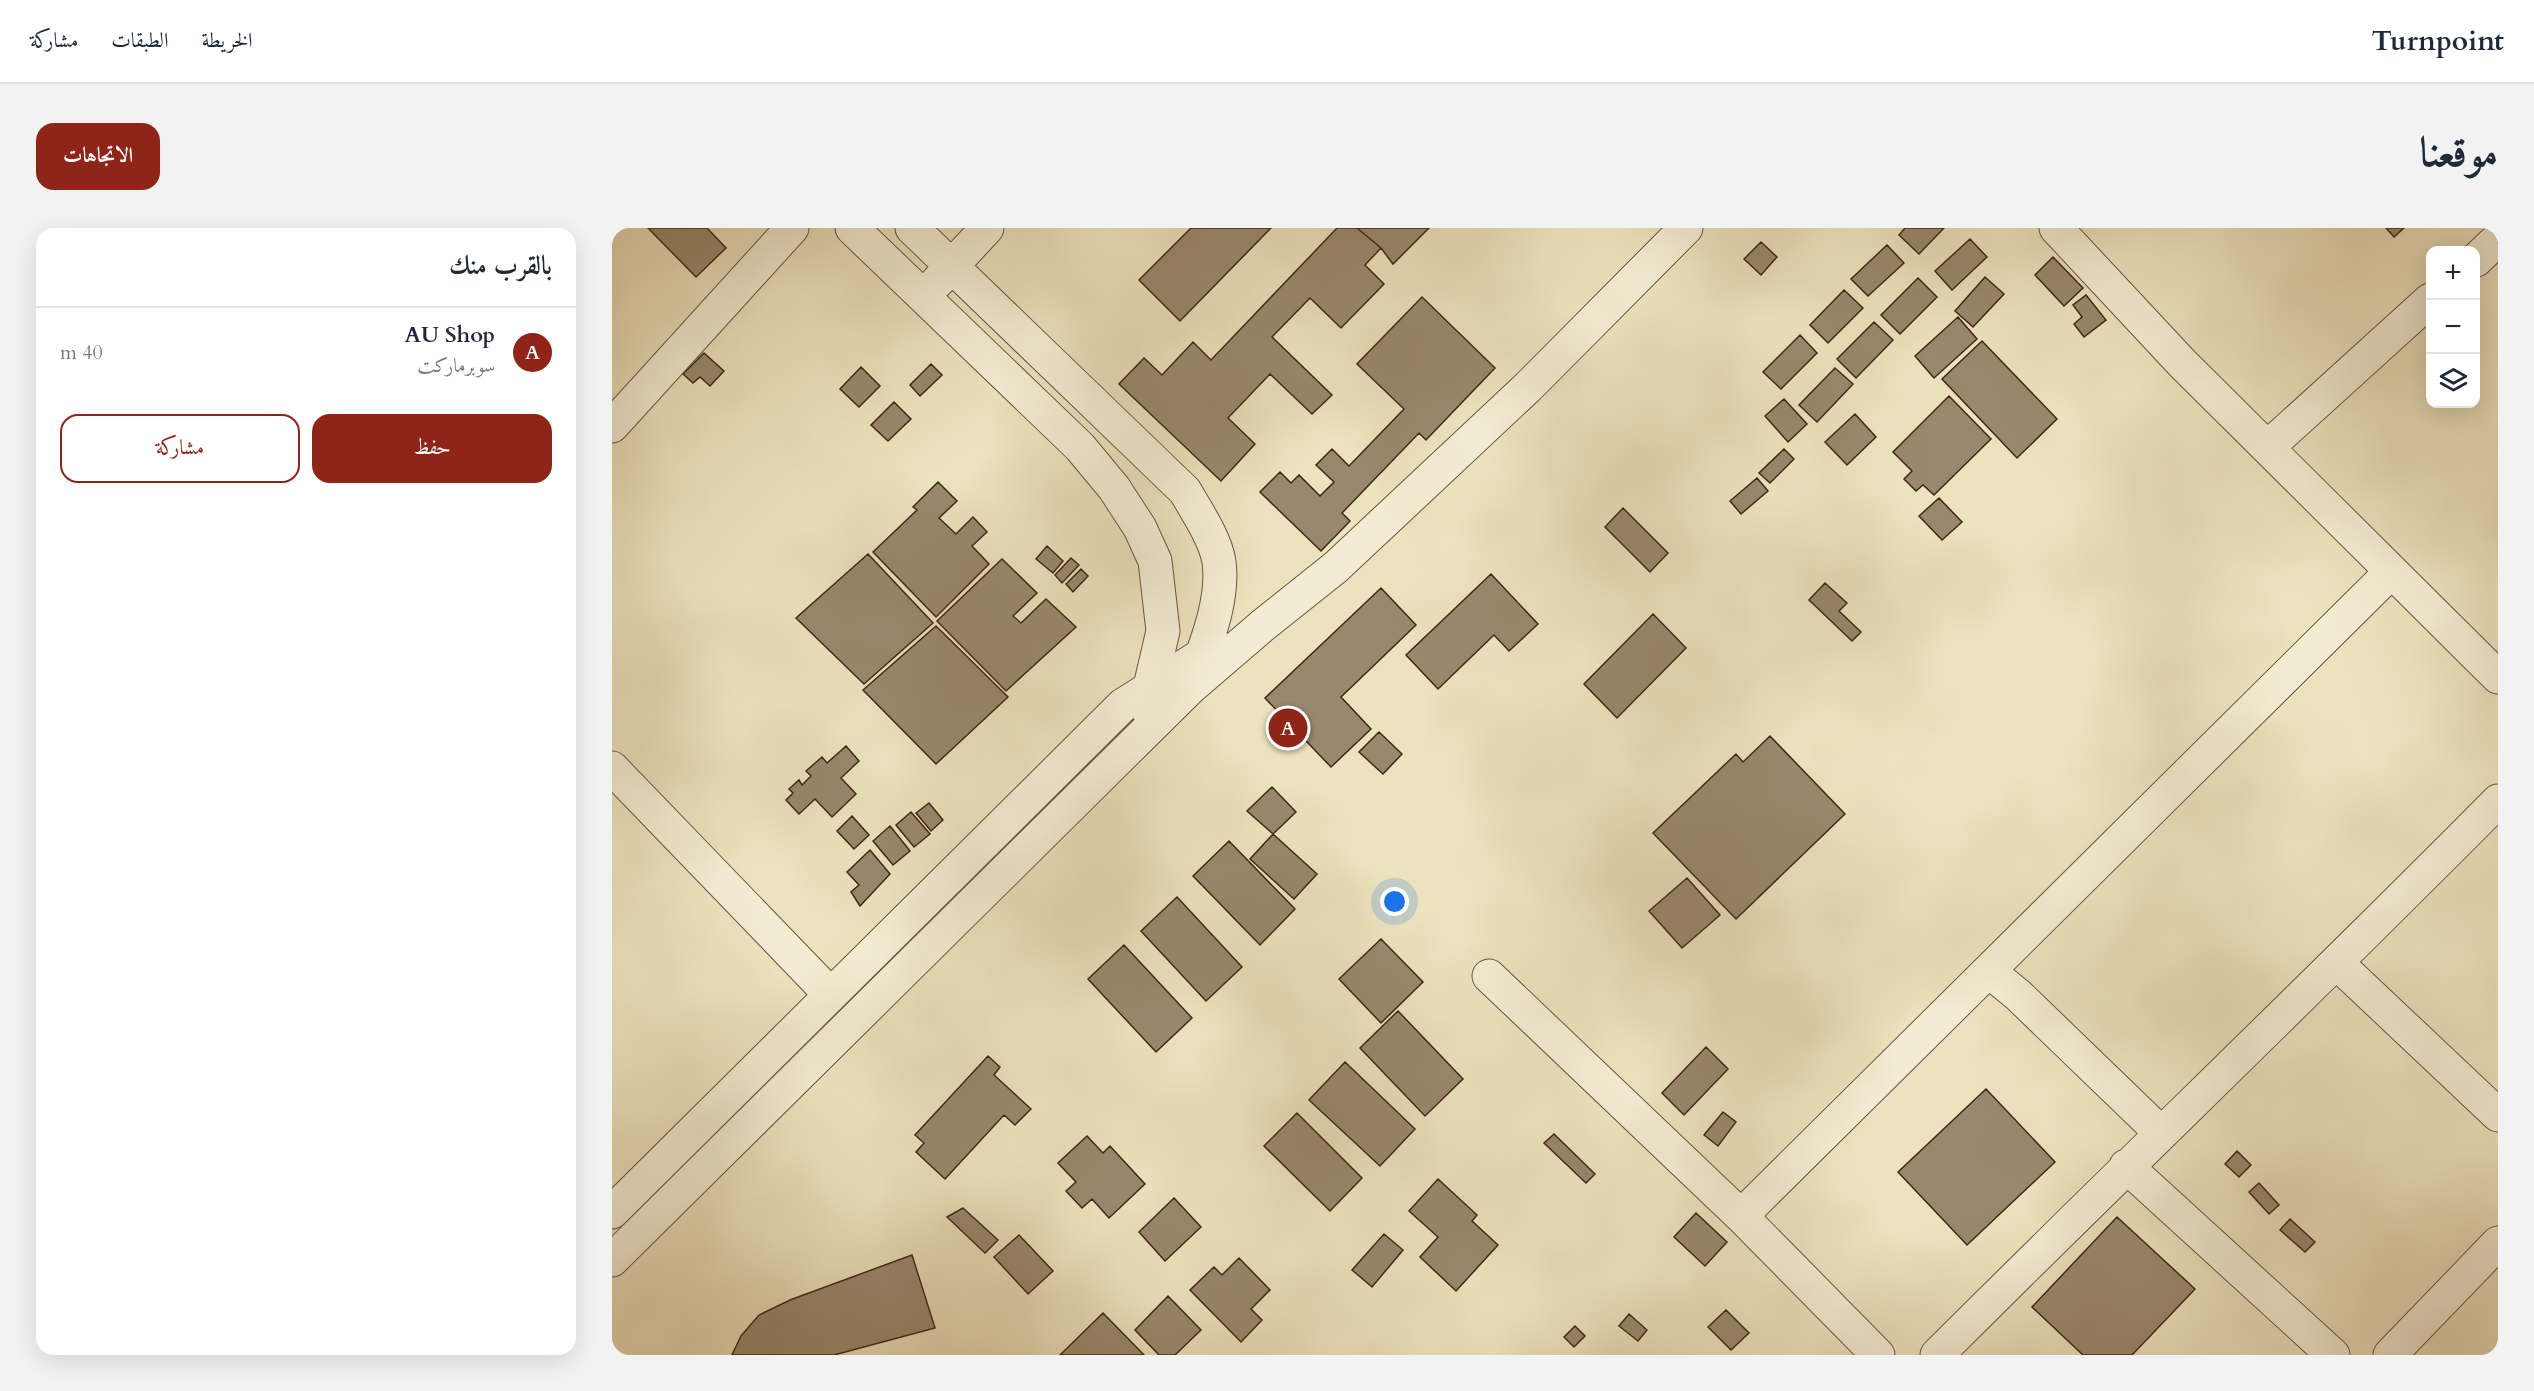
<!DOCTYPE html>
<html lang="ar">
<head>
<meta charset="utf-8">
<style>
	:root { --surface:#fff; --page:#f2f2f3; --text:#1f2937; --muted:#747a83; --line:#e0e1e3; --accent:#8f2418 }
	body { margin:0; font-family:Cardo,Amiri,serif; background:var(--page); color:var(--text); direction:rtl }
	.controls { position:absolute; right:18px; top:18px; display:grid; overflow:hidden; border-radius:12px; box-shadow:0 6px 24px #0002 }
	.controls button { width:54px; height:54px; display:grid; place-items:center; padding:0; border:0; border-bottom:2px solid var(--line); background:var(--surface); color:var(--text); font:30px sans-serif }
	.you { position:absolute; left:783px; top:674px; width:21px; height:21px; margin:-15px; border:4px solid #fff; border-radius:50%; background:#1a73e8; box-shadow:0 0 0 9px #1a73e833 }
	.badge { display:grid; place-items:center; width:39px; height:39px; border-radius:50%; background:var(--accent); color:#fff; font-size:20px; font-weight:700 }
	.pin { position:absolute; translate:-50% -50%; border:3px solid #fff; box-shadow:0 2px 6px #0006 }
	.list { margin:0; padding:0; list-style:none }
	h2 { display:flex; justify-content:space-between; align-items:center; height:78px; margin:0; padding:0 24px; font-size:26px }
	h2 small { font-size:20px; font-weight:400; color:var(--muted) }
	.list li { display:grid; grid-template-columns:39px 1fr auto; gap:18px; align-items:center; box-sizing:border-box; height:90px; padding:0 24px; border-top:2px solid var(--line) }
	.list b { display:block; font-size:22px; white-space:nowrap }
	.list p { margin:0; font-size:20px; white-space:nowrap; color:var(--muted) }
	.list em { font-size:20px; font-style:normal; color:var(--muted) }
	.actions { display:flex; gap:12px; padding:18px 24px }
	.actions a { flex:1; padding:14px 0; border:2px solid var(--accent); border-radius:18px; text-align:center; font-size:21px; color:var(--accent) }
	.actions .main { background:var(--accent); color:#fff }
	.icon { flex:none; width:33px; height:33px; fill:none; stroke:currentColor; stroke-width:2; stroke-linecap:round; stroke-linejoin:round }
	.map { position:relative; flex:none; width:1886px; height:1127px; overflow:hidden; direction:ltr; border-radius:18px }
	header { display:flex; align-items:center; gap:36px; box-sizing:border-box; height:84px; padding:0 30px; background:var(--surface); border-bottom:2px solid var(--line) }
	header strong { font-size:28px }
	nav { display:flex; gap:33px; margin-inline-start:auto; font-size:21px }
	.intro { display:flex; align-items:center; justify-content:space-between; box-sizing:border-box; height:144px; padding:0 36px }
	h1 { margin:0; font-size:42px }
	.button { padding:15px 27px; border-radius:18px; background:var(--accent); color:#fff; font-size:21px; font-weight:700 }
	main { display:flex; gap:36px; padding:0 36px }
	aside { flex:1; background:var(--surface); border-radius:18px; box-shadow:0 6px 24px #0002 }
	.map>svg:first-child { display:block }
</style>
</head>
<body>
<header>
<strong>Turnpoint</strong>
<nav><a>الخريطة</a><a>الطبقات</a><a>مشاركة</a></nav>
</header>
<div class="intro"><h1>موقعنا</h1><a class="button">الاتجاهات</a></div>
<main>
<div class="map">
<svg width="1886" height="1127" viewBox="0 0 1886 1127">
	<rect width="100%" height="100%" fill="#ece2bd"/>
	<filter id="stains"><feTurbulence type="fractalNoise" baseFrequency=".00333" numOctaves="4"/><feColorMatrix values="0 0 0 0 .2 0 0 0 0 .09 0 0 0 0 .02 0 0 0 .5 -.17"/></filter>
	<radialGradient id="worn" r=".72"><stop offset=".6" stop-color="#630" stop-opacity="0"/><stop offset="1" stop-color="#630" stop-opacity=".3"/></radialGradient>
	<!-- building -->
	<path fill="#99886d" stroke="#3f2717" stroke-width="1.5" d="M 36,0 L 95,0 L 114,20 L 84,49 Z
		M 579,0 L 659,0 L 568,93 L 527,52 Z
		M 725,0 L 745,0 L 769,20 L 753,37 L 772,56 L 729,100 L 698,70 L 660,109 L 720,167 L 700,186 L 658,146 L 616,190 L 643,216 L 609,253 L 507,156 L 532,130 L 550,147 L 581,114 L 599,132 Z
		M 745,0 L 817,0 L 781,36 L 769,20 Z
		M 1293,0 L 1332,0 L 1307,26 L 1287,7 Z
		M 1774,0 L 1792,0 L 1782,9 Z
		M 1358,11 L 1375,29 L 1340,62 L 1323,43 Z
		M 1149,14 L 1165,29 L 1149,47 L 1132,31 Z
		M 1275,17 L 1292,35 L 1256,68 L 1239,51 Z
		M 1441,29 L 1471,60 L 1452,78 L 1423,47 Z
		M 1373,49 L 1392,66 L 1361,99 L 1343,83 Z
		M 1306,50 L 1325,69 L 1288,106 L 1269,87 Z
		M 1232,62 L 1251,80 L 1216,115 L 1198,97 Z
		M 1474,67 L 1494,92 L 1472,109 L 1462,96 L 1470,89 L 1461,77 Z
		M 810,69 L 883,140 L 814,212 L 807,205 L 730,285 L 738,293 L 709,323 L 648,264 L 668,244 L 679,255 L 687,247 L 708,268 L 722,254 L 704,237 L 720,221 L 737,238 L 792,181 L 745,136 Z
		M 1346,89 L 1365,111 L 1322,150 L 1303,128 Z
		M 1262,94 L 1281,112 L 1244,150 L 1225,131 Z
		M 1188,107 L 1205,125 L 1169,161 L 1151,144 Z
		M 1370,113 L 1445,191 L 1405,230 L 1330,151 Z
		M 92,125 L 112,143 L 98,158 L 88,149 L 81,155 L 71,146 Z
		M 319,136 L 330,147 L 308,168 L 298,157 Z
		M 249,139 L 268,158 L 247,179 L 228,161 Z
		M 1223,140 L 1241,156 L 1205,194 L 1187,177 Z
		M 1337,168 L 1379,211 L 1322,267 L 1311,257 L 1304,263 L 1292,251 L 1300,243 L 1281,224 Z
		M 1172,171 L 1195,196 L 1176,214 L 1153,188 Z
		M 282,174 L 299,191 L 276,213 L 259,197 Z
		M 1243,186 L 1264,209 L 1235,237 L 1213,214 Z
		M 1172,221 L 1182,231 L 1158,255 L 1147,245 Z
		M 1145,250 L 1156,263 L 1129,286 L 1118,273 Z
		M 326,254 L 345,273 L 327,290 L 344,306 L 361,289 L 375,304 L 360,318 L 377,336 L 324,389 L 261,324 L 305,282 L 301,279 Z
		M 1327,270 L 1350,294 L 1330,312 L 1307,288 Z
		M 1011,280 L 1056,325 L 1038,344 L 993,299 Z
		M 435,318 L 451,333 L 441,345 L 424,331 Z
		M 256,326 L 321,395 L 252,456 L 184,390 Z
		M 459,330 L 467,337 L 450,355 L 443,347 Z
		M 390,331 L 425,365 L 401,388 L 409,395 L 434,371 L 464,399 L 394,463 L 325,393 Z
		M 469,341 L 476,348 L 461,364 L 454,356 Z
		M 879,346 L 926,396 L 897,423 L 882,407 L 826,461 L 794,427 Z
		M 1213,355 L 1235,375 L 1227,383 L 1249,404 L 1240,413 L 1197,372 Z
		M 769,360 L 804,397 L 729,469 L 759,501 L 719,539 L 653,470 Z
		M 1041,386 L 1074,420 L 1005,490 L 972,456 Z
		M 324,398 L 396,469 L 324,536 L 251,462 Z
		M 767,504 L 790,526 L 771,546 L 747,524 Z
		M 1158,508 L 1233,586 L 1124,691 L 1041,605 L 1124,526 L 1131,534 Z
		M 234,518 L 247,533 L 229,550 L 244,566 L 220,589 L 203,571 L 187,586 L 174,572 L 181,565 L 177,561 L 187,552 L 190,557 L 199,548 L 194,543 L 210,529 L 215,535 Z
		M 660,559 L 684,584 L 661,606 L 635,583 Z
		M 317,575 L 331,592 L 319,603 L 304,585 Z
		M 299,584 L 318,606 L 302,619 L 284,597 Z
		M 240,588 L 257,607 L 242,621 L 225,603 Z
		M 278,598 L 298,623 L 281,637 L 261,613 Z
		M 661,606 L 705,646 L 682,671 L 638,631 Z
		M 617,613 L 683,681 L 648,717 L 581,648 Z
		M 258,622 L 278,646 L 248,678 L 239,664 L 247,657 L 235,644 Z
		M 1075,650 L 1108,687 L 1070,720 L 1037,683 Z
		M 565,669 L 630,739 L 594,773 L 529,703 Z
		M 769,711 L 811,754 L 769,795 L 727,751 Z
		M 512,717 L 580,790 L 544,824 L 476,751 Z
		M 786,783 L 851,851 L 813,888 L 748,820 Z
		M 1094,819 L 1116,841 L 1072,887 L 1050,865 Z
		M 376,828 L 388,839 L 382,847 L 419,881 L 403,897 L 392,887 L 333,951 L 304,924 L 312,915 L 303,907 Z
		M 733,834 L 803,901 L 768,938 L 697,872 Z
		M 1374,861 L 1443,934 L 1355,1017 L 1286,944 Z
		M 1111,884 L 1124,894 L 1106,918 L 1092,907 Z
		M 685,885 L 750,950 L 718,983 L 652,918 Z
		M 942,906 L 983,946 L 974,955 L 932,915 Z
		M 475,908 L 491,925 L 498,918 L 533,956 L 497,990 L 480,971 L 470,980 L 454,963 L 464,954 L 446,935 Z
		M 1625,923 L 1639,937 L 1627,949 L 1613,936 Z
		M 826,951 L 865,987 L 860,993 L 886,1017 L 844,1063 L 808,1029 L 826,1009 L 797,983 Z
		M 1647,955 L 1667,977 L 1657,986 L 1637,964 Z
		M 562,970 L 589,999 L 553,1033 L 527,1004 Z
		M 351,980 L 386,1012 L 373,1025 L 335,989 Z
		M 1084,985 L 1115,1014 L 1093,1038 L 1062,1009 Z
		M 1505,989 L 1583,1061 L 1520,1127 L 1471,1127 L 1420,1079 Z
		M 1678,991 L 1703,1014 L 1693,1024 L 1668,1002 Z
		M 772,1006 L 791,1022 L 760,1059 L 740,1042 Z
		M 407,1007 L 441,1043 L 416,1066 L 382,1029 Z
		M 300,1027 L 323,1100 L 222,1127 L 120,1127 L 129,1108 L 147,1087 L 178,1072 Z
		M 627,1030 L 658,1062 L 639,1081 L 650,1092 L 629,1114 L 578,1062 L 602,1039 L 610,1047 Z
		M 556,1068 L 589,1102 L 563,1127 L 547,1127 L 523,1102 Z
		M 1114,1082 L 1137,1105 L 1119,1122 L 1096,1099 Z
		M 491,1085 L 532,1127 L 448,1127 Z
		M 1017,1086 L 1035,1102 L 1026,1113 L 1007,1098 Z
		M 963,1098 L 973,1108 L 962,1119 L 952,1109 Z"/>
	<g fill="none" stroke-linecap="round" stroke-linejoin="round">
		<!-- minor casing -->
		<g stroke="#6a5640" stroke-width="35">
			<path id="minor" d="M 240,0 L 468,219 L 502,260 L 528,300 L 543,333 L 551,403 L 538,459 L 536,482
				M 300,0 L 573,263 C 584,282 604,312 607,334 C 612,371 595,413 583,447
				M 1864,32 L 1886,11
				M 325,54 L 375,0
				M 0,198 L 180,0
				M 1656,219 L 1818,72
				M 0,540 L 217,765
				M 1726,736 L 1886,887
				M 1378,744 L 1406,767 L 1549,905
				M 877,748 L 1129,988 L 1266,1127
				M 1514,938 L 1721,1127
				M 1129,988 L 1779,344
				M 1325,1127 C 1511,941 1701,760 1886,573
				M 1778,1127 L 1886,1015"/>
		</g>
		<!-- tertiary casing -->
		<g stroke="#6a5640" stroke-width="35">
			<path id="tertiary" d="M 1444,0 L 1570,135 L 1886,449
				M 0,984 L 511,477 L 604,418
				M 0,1032 L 578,460 L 650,398 L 724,339 L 916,159 L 1074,0"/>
		</g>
		<!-- minor -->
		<use href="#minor" stroke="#f3ecd4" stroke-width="33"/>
		<!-- tertiary -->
		<use href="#tertiary" stroke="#f3ecd4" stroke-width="33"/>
	</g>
	<rect width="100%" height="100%" filter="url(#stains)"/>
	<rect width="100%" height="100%" fill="url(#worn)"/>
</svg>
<div class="controls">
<button>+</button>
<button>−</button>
<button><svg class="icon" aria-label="layers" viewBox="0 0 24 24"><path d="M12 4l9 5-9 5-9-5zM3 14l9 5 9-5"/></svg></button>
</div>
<div class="you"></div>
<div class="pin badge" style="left:676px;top:500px">A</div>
</div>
<aside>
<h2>بالقرب منك<small></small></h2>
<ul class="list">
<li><span class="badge">A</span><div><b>AU Shop</b><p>سوبرماركت</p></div><em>40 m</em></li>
</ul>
<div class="actions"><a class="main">حفظ</a><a>مشاركة</a></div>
</aside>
</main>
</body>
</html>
